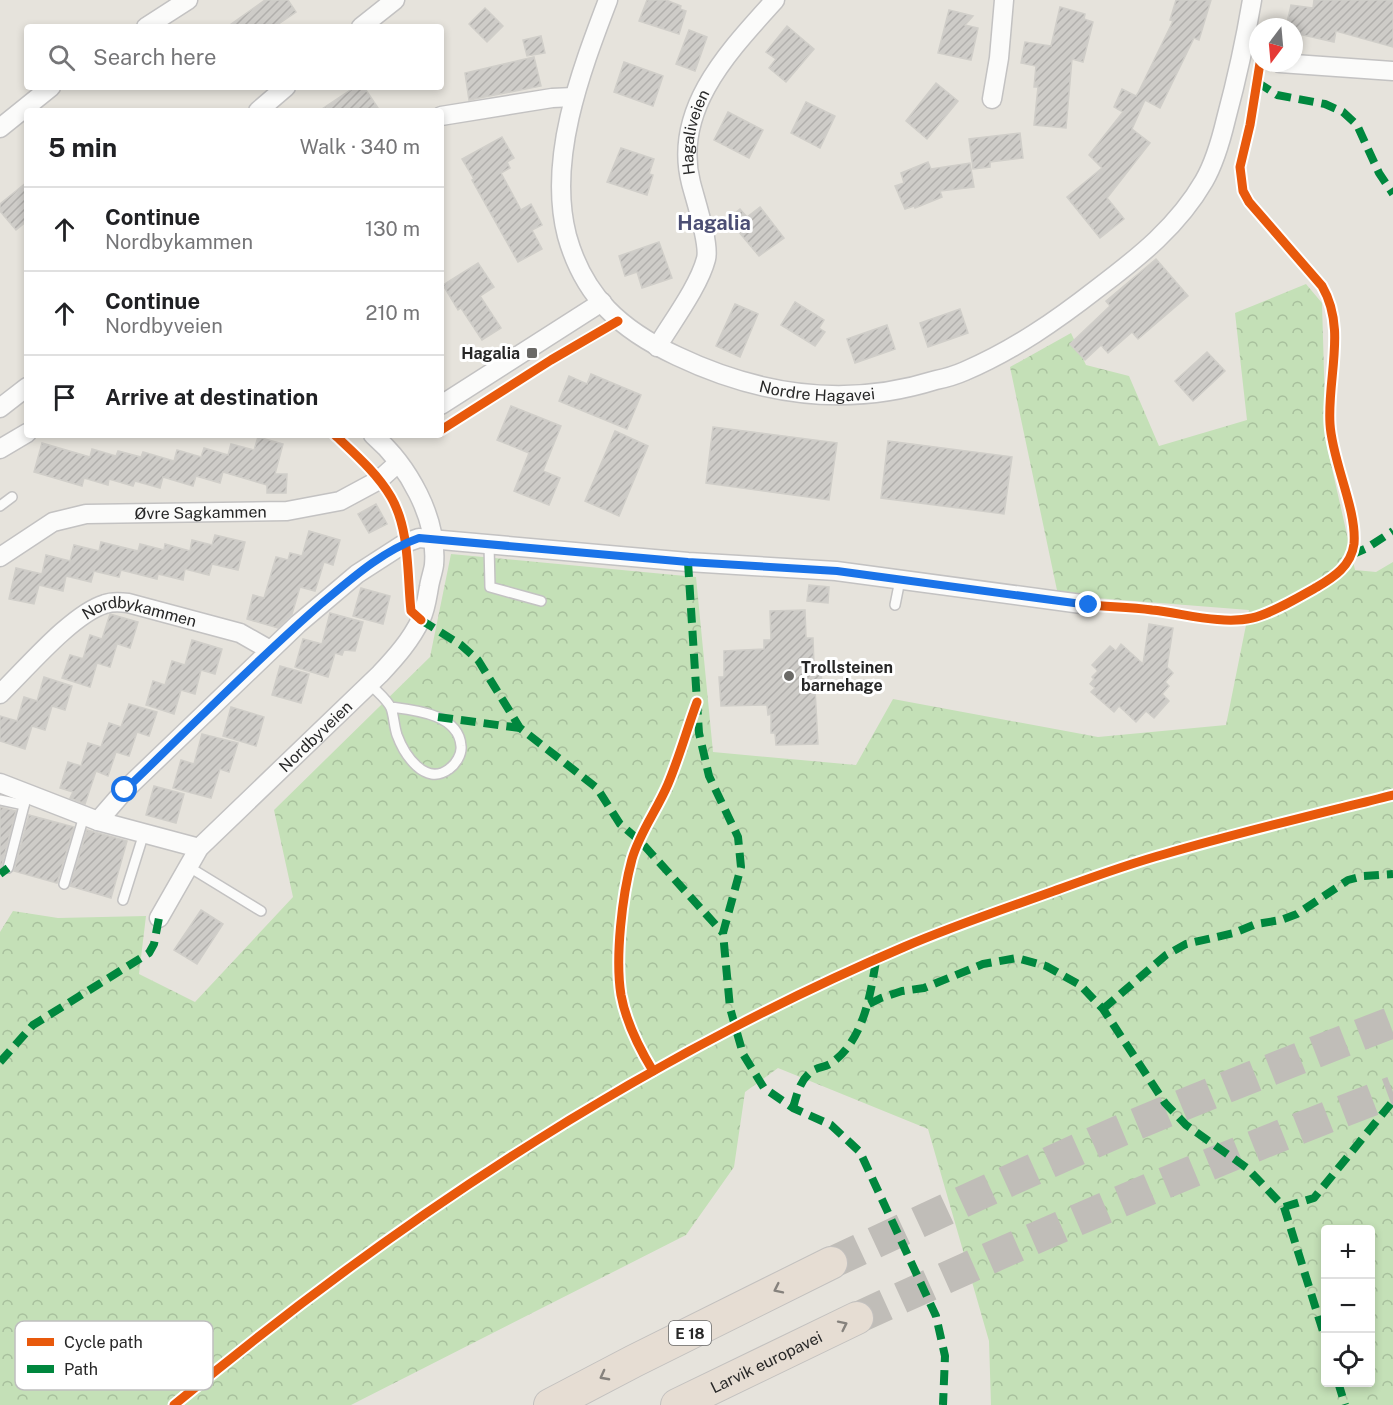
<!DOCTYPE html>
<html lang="en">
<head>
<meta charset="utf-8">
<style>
  :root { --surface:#fff; --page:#f6f6f6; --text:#202124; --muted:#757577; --line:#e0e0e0 }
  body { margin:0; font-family:"Public Sans",sans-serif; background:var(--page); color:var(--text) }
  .controls { position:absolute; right:18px; bottom:18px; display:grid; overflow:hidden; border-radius:6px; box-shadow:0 3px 9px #0003 }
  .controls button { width:54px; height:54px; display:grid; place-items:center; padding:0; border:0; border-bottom:2px solid var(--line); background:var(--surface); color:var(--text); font:30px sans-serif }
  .compass { position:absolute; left:1249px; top:18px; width:54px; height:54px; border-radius:50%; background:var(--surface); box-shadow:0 3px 9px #0003; rotate:196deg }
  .stop { position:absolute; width:18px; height:18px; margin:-14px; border:4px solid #1a73e8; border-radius:50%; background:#fff }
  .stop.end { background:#1a73e8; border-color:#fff; box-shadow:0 2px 6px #0008 }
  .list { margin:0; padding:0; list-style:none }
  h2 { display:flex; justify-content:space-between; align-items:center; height:78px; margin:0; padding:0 24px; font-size:26px }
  h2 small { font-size:20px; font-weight:400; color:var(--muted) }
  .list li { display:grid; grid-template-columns:39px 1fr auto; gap:18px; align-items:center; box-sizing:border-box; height:84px; padding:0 24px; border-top:2px solid var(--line) }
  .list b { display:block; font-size:22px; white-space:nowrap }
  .list p { margin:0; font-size:20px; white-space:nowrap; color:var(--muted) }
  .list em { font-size:20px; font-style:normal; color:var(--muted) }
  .icon { flex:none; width:33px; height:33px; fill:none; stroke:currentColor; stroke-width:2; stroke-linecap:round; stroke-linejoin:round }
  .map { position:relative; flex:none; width:1393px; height:1405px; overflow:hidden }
  .search { position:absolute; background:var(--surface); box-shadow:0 3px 9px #0003; left:24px; top:24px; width:420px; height:66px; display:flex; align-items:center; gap:15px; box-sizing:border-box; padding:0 21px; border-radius:6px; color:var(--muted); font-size:22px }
  .panel { position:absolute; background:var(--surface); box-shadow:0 3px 9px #0003; left:24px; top:108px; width:420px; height:330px; border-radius:6px }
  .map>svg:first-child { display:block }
  .forest { fill:url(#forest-crowns); fill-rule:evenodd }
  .building { fill:url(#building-hatch); stroke:#d0cec9; stroke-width:1.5 }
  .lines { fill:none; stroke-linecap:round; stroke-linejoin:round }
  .highway-tunnel { stroke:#c0bdb8; stroke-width:32; stroke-dasharray:32 16; stroke-linecap:butt }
  .lane-casing { stroke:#c3c2c2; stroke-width:12 }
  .street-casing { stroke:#c3c2c2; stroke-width:21 }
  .highway-casing { stroke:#c3c1bf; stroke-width:34 }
  .lane { stroke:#fbfbfa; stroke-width:9 }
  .street { stroke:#fbfbfa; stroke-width:18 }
  .highway { stroke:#e6ddd3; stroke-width:32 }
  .quiet { stroke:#00873e; stroke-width:8; stroke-dasharray:15 8; stroke-linecap:butt }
  .cycleway-casing { stroke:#fff; stroke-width:13 }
  .cycleway { stroke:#e8590c; stroke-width:9 }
  .oneway { stroke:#86827d }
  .route { stroke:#1a73e8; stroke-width:8 }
  .poi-dot { fill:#6a6966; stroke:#fff; stroke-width:2 }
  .labels { text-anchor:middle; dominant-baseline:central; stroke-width:6; stroke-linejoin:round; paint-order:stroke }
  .shield { fill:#fff; stroke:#686868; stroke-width:1.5 }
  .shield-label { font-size:15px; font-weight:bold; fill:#272727 }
  .street-label { font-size:16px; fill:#272727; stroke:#fff }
  .poi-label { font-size:16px; font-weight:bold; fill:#272727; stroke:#fff; text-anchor:end }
  .quarter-label { font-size:20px; font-weight:bold; fill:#4b4e74; stroke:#fff }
  .key { fill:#fff; stroke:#bebebe; stroke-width:1.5 }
  .key-label { font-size:16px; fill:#272727 }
</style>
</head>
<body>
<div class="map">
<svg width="1393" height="1405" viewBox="0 0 1393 1405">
  <defs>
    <pattern id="forest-crowns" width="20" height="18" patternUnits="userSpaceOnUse" patternTransform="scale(1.5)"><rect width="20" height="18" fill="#c4e0b7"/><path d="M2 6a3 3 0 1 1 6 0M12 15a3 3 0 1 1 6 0" fill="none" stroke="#a8c09d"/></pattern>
    <pattern id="building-hatch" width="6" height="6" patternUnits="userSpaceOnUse" patternTransform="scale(1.5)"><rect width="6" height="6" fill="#ceccc8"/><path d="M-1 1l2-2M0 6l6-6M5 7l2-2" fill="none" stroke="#b1afac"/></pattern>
  </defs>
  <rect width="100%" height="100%" fill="#e6e3dc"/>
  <path class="forest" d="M1306 284 1322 303 1326 442 1355 570 1376 572 1393 562V1405H991L989 1341 928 1129 778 1068 745 1092 734 1167 686 1235 351 1405H0V932L13 911 58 918 146 916 139 974 195 1002 293 897 274 810 430 657 451 554 696 577 713 752 856 765 893 699 1098 737 1226 725 1249 610 1058 595 1010 367 1071 333 1086 365 1129 376 1159 446 1247 420 1235 313ZM1326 1230H1370V1382H1326Z"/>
  <g class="building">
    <polygon points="265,0 288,0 296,12 274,27 227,27"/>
    <polygon points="647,0 666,0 681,6 680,9 686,11 679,34 639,21"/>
    <polygon points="1176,0 1211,0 1199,40 1194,38 1160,108 1145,100 1132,129 1150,143 1107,198 1124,219 1100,238 1067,197 1102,168 1089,155 1123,112 1114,107 1122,89 1136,96 1138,93 1173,21 1170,20"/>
    <polygon points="1314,0 1393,0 1393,47 1336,31 1334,42 1294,33 1294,27 1286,27 1291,5 1313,8"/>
    <polygon points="1060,7 1085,14 1084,19 1093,22 1083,62 1072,59 1066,128 1034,125 1038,87 1034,87 1036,66 1021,63 1025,42 1051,46"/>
    <polygon points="485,8 503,26 487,42 469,24"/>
    <polygon points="949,10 973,16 965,25 978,28 971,60 938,53"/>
    <polygon points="787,26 814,49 786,82 769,68 776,59 766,52"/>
    <polygon points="689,30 707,37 695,71 676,64"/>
    <polygon points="541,36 545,53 527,56 523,40"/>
    <polygon points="534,57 541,86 469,100 465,73"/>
    <polygon points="624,62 663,76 653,106 614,92"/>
    <polygon points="936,83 958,101 927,139 906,121"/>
    <polygon points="355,87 364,87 380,111 319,111"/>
    <polygon points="806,102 835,116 820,148 791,133"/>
    <polygon points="728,112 763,130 749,158 714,140"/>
    <polygon points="1020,133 1023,158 990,162 990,167 973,169 969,139"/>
    <polygon points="502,137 514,158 507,162 510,168 501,173 521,210 531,204 542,225 532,230 542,249 518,262 472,180 474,179 462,159"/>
    <polygon points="621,148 654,159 649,174 653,175 647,195 607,182"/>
    <polygon points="928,162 931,169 970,163 974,187 940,191 942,197 915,208 914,206 905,209 895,186 904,183 901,173"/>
    <polygon points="27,182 27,221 16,230 0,211 0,204"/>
    <polygon points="760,207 784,238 759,256 728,219 740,209 747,217"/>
    <polygon points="659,242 672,278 642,288 637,272 625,276 619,256"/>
    <polygon points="1156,259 1188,296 1138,339 1132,332 1108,353 1101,345 1085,360 1070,344 1110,306 1106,301"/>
    <polygon points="478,263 494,287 480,296 501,328 482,340 461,308 458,310 443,285"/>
    <polygon points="795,302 824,320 819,328 825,332 815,346 781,325"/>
    <polygon points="735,304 758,314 740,357 716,346"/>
    <polygon points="960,309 968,333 928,347 920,323"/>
    <polygon points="887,325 895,349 855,363 847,339"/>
    <polygon points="1207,352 1225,371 1193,401 1175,381"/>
    <polygon points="591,374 641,395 627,429 559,401 569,376 587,384"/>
    <polygon points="511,406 561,426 543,471 560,478 549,505 514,491 529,453 497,440"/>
    <polygon points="713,427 837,443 829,500 706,483"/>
    <polygon points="615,431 648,446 619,516 585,501"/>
    <polygon points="258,437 283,444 275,474 287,474 286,493 267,493 267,485 223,472 220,483 196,476 193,486 163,477 160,488 135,481 133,486 109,479 108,485 84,478 82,486 34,472 42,443 90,457 92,449 116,456 118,451 141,457 143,452 174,461 177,450 201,457 204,448 228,455 231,444 254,450"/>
    <polygon points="888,441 1012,457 1004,514 881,498"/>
    <polygon points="376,504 387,524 369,533 358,514"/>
    <polygon points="309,531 340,540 333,565 324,562 315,591 300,587 292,614 278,628 247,619 253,595 264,598 276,557 288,560 290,553 302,556"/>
    <polygon points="215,535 245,542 238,570 212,564 209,575 185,569 183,580 158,574 157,579 121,570 119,577 94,571 91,582 66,576 63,591 39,585 34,604 9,599 16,568 42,574 46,555 70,561 74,545 99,551 101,542 138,551 140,544 164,550 165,544 190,551 192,540 212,545"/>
    <polygon points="809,585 829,587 828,603 807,601"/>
    <polygon points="361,588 390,596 383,624 353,616"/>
    <polygon points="805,610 806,638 813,638 814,665 821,664 822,689 815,689 818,744 776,745 775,733 771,733 771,714 768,715 767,705 721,706 719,677 724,677 724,651 764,649 764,640 771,640 770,611"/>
    <polygon points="330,613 363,622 355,651 344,650 342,655 335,653 328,677 295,667 303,639 322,644"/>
    <polygon points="110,614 138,622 130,648 115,643 117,644 110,667 97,663 90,687 62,678 70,655 84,659 83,659 90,635 102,639"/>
    <polygon points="1149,624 1173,628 1167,667 1173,673 1165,682 1169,686 1162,694 1169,701 1154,718 1146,711 1136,722 1119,706 1114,712 1091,692 1095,688 1090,684 1094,679 1092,677 1098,671 1092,665 1110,646 1116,651 1121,644 1143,664"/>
    <polygon points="192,640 222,649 215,674 201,670 195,694 181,690 174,714 146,705 153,681 165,685 172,661 185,665"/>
    <polygon points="280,666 309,674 301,703 272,695"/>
    <polygon points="44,677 72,686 65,710 52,706 45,730 32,726 25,749 0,741 0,716 17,721 24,697 37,701"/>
    <polygon points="129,704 157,712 149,736 137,732 129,756 116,752 108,776 96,771 85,804 70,798 73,792 60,788 68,762 81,766 88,743 101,747 109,723 121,727"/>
    <polygon points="231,707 264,717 256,746 223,736"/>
    <polygon points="202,734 238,743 229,772 220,769 211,798 173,788 181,760 194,764"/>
    <polygon points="154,786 184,794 176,823 146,815"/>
    <polygon points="0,807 16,811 1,868 0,868"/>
    <polygon points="29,815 74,827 57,883 14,871"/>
    <polygon points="87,830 127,841 111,898 70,886"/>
    <polygon points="201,910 223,924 197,964 174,950"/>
  </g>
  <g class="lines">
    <g class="highway-tunnel">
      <path d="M831 1263C925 1219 1020 1175 1115 1133 1207 1094 1300 1058 1393 1022"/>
      <path d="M857 1318C1033 1237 1211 1161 1393 1092"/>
    </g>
    <g class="lane-casing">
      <g id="lane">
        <polyline points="0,506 12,497"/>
        <polyline points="489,545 490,587 541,601"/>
        <polyline points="895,605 900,580"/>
        <path d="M370 684C376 691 387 699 391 708 394 716 394 726 397 735 404 754 425 787 449 769 456 764 462 754 461 746 459 714 414 710 391 707"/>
        <polyline points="0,800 24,805"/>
        <polyline points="189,867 261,911"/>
        <polyline points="8,868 27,794"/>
        <polyline points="64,884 84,816"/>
        <polyline points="123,900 144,833"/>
      </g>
    </g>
    <g class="street-casing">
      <g id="street">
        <path id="s1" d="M608 0C581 71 547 159 567 236 584 297 621 330 677 356 761 396 847 408 936 380 946 378 956 375 965 371 1014 350 1057 320 1098 288 1139 257 1178 226 1204 181 1215 162 1221 140 1226 119 1237 78 1245 42 1252 0"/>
        <polyline points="146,27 188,0"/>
        <polyline points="361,27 395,0"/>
        <polyline points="1280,63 1393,71"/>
        <polyline points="992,99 999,58 1004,0"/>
        <polyline points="258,111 286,87"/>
        <polyline points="441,116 552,98 574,97"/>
        <polyline points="0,128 51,87"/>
        <path id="s2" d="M657 347C672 322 699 286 706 259 710 244 695 199 691 183 672 109 730 50 775 0"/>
        <polyline points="441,405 602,302"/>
        <polyline points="0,408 27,387"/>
        <polyline points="0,449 27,433"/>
        <path id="s3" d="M0 557 53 522 86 514 287 511 340 501 379 480 398 463"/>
        <path id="s4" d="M0 694C26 669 72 614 105 604 113 601 121 602 128 603L240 633 270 650"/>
        <polyline points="0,783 98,821 199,848"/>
        <polyline points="98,821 125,790 298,624 357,574 405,543 419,538 688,562 836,571 1089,605"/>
        <path id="s5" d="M159 918 199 848 380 674C396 657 411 640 421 619 426 608 427 598 429 587 430 580 433 572 434 565 438 518 408 465 373 435"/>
      </g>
    </g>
    <g class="highway-casing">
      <g id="highway">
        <polyline points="550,1405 634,1361 831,1263"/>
        <path id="s6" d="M677 1405 857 1318"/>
      </g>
    </g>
    <use href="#lane" class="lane"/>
    <use href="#street" class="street"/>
    <use href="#highway" class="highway"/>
    <g class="quiet">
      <polyline points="1257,82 1277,95 1325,104 1343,112 1357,125 1379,173 1393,194"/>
      <polyline points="1351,555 1367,548 1393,531"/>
      <polyline points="688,562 699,733 709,776 738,837 741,867 723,933 730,1008 743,1054 764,1088 793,1108 831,1125 860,1152 936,1316 945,1356 943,1405"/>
      <polyline points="421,620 461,645 478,660 520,728 597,788 620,824 640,841 723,933"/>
      <polyline points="438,717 520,728"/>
      <polyline points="0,874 8,868"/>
      <polyline points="869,1004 881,998 902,991 924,988 983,964 1017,958 1046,966 1080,985 1103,1009 1165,1103 1186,1125 1247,1168 1284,1207 1326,1341"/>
      <polyline points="1103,1009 1166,955 1186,944 1234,933 1256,924 1281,920 1297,914 1348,880 1363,876 1393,874"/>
      <polyline points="0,1062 33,1025 149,953 154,944 159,918"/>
      <path d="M793 1108C797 1094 800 1080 812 1071 818 1067 827 1067 833 1062 864 1038 870 996 876 961"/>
      <polyline points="1284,1207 1314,1198 1393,1101"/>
      <polyline points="1338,1382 1345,1405"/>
    </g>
    <g class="cycleway-casing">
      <g id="cycleway">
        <polyline points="441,430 551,360 618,321"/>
        <path d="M335 435C355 454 377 473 391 497 410 530 407 574 411 611L421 620"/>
        <path d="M1089 605C1110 607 1131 607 1152 610 1182 613 1222 625 1252 618 1271 614 1299 597 1317 587 1334 577 1351 566 1354 544 1357 509 1332 461 1330 424 1327 377 1347 329 1322 286L1249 202 1243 191 1240 167 1250 125 1260 63"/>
        <path d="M653 1071C639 1048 626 1022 621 995 615 958 622 896 632 859 640 832 657 810 668 784 679 758 687 729 697 702"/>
        <path d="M174 1405C395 1221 639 1060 904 947 953 926 1004 909 1054 891 1090 878 1128 864 1165 854 1240 832 1317 814 1393 795"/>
      </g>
    </g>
    <use href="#cycleway" class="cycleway"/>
  </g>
  <defs><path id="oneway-chevron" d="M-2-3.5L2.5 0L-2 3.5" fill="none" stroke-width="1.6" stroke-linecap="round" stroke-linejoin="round" transform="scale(1.5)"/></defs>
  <g class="oneway">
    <use href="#oneway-chevron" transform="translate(778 1289) rotate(154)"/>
    <use href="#oneway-chevron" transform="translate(843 1325) rotate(-26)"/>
    <use href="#oneway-chevron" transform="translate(604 1376) rotate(152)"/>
  </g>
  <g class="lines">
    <path class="route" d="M125 790C190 728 253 663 321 604 351 579 382 551 419 538L688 562 837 571 1089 605"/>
  </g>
  <g class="poi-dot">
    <rect x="526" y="347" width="12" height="12" rx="3"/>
    <circle cx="789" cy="676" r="6"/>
  </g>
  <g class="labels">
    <rect class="shield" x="669" y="1321" width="42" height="24" rx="4.5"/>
    <g class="shield-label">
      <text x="690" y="1333">E 18</text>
    </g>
    <g class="street-label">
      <text stroke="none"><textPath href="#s2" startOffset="231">Hagaliveien</textPath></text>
      <text stroke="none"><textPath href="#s1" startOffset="558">Nordre Hagavei</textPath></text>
      <text stroke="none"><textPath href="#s3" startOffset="212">Øvre Sagkammen</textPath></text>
      <text stroke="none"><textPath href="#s4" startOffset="174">Nordbykammen</textPath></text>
      <text stroke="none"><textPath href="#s5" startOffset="242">Nordbyveien</textPath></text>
      <text stroke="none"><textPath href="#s6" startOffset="99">Larvik europavei</textPath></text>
    </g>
    <g class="poi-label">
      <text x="520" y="353">Hagalia</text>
      <text x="801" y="667" text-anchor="start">Trollsteinen<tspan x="801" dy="18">barnehage</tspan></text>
    </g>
    <g class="quarter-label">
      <text x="714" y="223">Hagalia</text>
    </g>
  </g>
  <rect x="15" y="1321" width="198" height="69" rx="9" class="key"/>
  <rect x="27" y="1338" width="27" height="8" fill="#e8590c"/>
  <rect x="27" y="1365" width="27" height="8" fill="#00873e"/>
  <g class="key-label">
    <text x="64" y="1348">Cycle path</text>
    <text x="64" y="1375">Path</text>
  </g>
</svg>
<div class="controls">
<button>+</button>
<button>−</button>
<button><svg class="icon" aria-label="locate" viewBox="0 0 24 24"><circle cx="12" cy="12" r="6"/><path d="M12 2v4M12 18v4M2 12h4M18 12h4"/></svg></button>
</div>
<svg class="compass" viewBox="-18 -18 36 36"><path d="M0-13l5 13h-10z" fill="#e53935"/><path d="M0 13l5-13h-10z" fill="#757577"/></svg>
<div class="stop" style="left:125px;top:790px"></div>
<div class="stop end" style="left:1089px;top:605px"></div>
<div class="search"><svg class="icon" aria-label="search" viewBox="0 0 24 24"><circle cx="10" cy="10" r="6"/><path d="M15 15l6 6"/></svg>Search here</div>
<section class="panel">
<h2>5 min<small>Walk · 340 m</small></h2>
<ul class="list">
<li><svg class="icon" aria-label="ahead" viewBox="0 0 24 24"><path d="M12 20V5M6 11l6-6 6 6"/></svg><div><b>Continue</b><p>Nordbykammen</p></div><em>130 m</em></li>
<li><svg class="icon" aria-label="ahead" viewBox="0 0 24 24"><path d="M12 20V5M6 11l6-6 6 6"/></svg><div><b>Continue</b><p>Nordbyveien</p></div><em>210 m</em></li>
<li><svg class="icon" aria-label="arrive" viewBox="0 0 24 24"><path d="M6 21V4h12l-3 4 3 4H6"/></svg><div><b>Arrive at destination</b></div></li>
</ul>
</section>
</div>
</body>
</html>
